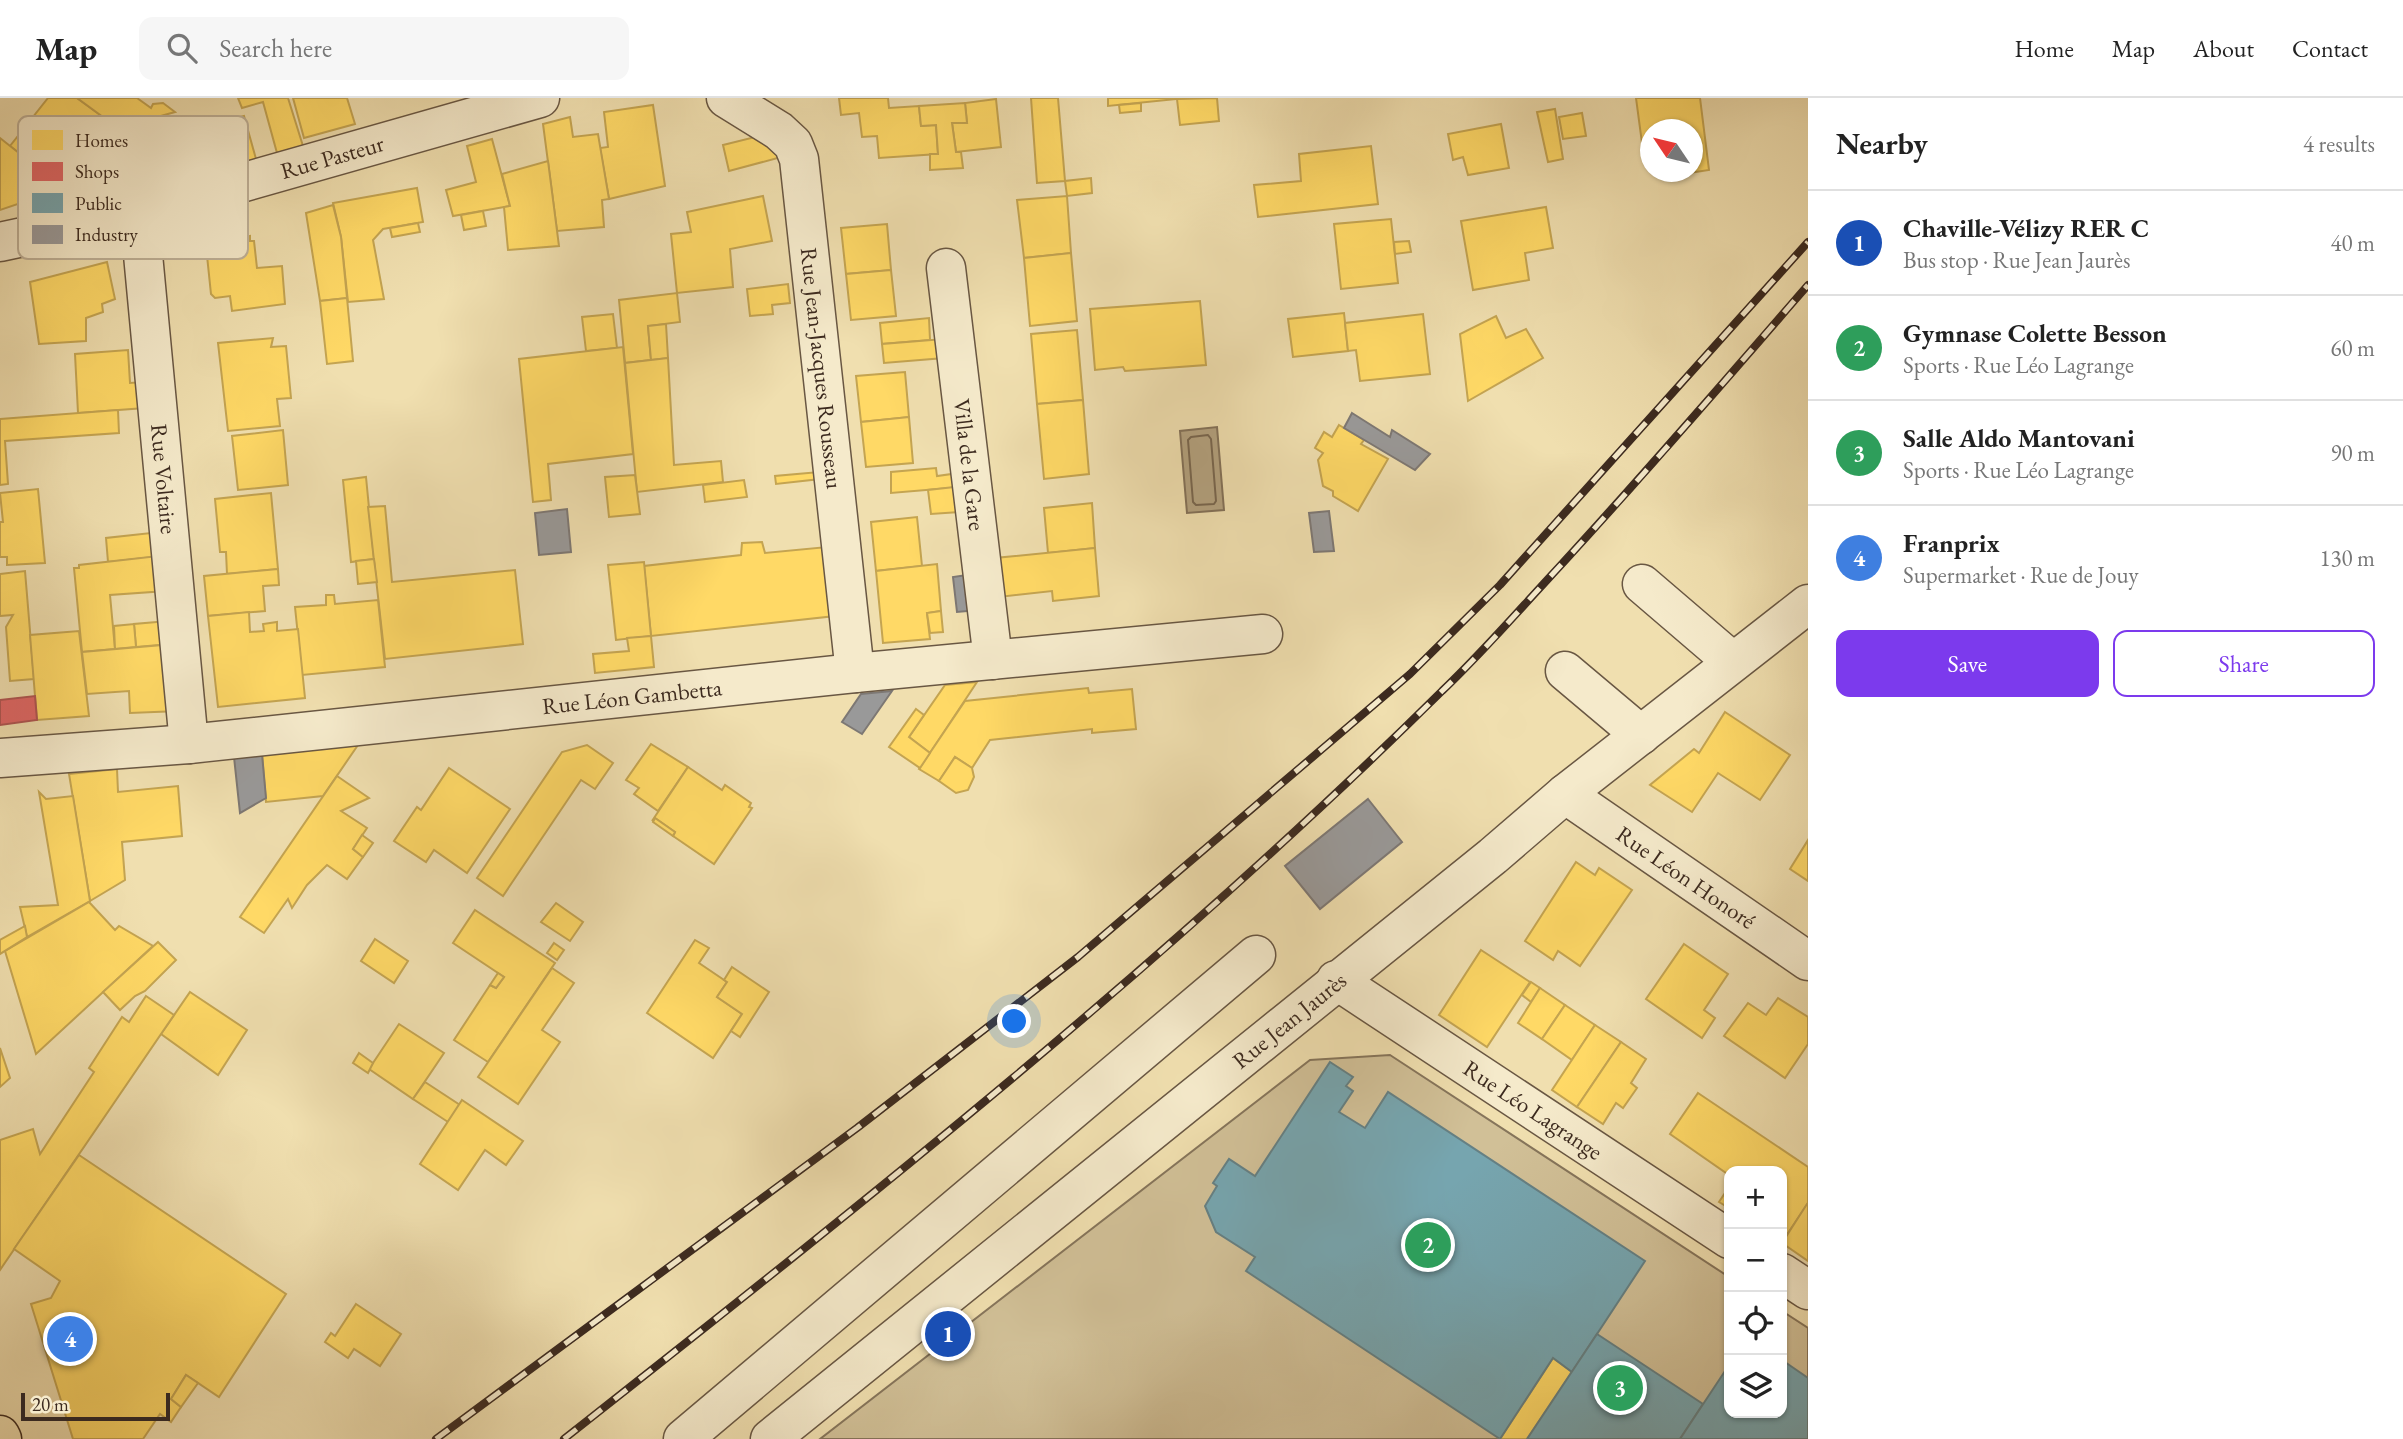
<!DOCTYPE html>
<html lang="en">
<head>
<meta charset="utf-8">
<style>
  :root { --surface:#fff; --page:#f6f6f6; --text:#222; --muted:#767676; --line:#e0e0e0; --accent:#7c3aed }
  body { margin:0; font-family:"EB Garamond",serif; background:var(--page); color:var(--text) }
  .controls { position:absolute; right:21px; bottom:21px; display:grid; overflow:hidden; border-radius:14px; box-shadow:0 2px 5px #0004 }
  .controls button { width:63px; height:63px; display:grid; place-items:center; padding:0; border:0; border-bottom:2px solid var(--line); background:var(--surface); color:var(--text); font:35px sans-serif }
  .compass { position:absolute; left:1640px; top:21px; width:63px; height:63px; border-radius:50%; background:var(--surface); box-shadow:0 2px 5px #0004; rotate:305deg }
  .scale { position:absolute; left:21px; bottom:18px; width:149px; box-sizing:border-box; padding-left:7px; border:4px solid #3c2a1f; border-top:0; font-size:19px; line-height:24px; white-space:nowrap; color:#3c2a1f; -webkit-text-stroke:5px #f5eacb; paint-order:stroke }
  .you { position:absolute; left:1015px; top:924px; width:24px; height:24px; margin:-18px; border:5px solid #fff; border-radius:50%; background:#1a73e8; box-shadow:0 0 0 10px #1a73e833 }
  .badge { display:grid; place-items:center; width:46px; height:46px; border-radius:50%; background:var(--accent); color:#fff; font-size:23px; font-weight:700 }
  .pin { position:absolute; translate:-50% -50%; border:4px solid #fff; box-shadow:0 2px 7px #0006 }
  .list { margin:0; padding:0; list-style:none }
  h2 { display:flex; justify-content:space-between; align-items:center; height:91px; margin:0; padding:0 28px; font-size:30px }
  h2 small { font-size:23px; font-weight:400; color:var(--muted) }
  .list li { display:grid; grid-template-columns:46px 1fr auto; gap:21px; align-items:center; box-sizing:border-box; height:105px; padding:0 28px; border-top:2px solid var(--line) }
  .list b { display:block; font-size:26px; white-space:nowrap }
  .list p { margin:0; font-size:23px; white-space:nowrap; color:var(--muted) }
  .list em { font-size:23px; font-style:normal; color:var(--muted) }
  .actions { display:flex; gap:14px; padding:21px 28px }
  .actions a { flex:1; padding:16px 0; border:2px solid var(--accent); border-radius:14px; text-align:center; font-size:24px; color:var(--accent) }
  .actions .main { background:var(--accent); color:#fff }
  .icon { flex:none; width:38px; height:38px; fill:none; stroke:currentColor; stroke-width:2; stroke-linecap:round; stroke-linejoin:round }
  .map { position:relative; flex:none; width:1808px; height:1341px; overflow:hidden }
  header { display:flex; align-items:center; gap:42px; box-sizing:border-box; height:98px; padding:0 35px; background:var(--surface); border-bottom:2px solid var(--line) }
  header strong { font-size:33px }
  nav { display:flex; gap:38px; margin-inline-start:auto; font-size:24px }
  .search { width:490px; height:63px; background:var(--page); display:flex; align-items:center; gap:18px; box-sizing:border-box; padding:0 24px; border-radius:14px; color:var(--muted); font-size:26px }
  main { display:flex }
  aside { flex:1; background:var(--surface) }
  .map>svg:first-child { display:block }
  .green { fill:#d1c097; stroke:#86755b; stroke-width:2 }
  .water { fill:#b3a17e; stroke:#837158; stroke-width:2 }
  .homes { fill:#ffd966; stroke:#c4a451; stroke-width:2 }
  .shops { fill:#e06666; stroke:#af5451; stroke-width:2 }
  .public { fill:#76a5af; stroke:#658084; stroke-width:2 }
  .industry { fill:#999; stroke:#7d7874; stroke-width:2 }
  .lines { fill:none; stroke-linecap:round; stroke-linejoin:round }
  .shore { stroke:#78664e; stroke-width:2 }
  .minor-casing { stroke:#695743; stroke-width:41 }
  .major-casing { stroke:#3c2a1f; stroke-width:41 }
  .minor { stroke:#f5eacb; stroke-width:38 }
  .major { stroke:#f0dfaf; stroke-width:38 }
  .rail-casing { stroke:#3c2a1f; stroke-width:8 }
  .rail { stroke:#f5eacb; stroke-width:5; stroke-dasharray:16; stroke-linecap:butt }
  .labels { text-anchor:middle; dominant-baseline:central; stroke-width:7; stroke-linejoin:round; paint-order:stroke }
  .street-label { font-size:23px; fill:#3c2a1f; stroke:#f5eacb }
  .key { fill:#f5eacb; stroke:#beb097; stroke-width:2 }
  .key-label { font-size:19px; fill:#3c2a1f }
</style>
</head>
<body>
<header>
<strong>Map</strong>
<div class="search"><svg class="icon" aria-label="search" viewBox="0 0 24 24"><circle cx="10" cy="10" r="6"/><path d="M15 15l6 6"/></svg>Search here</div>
<nav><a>Home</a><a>Map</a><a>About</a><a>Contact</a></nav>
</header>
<main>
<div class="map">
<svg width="1808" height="1341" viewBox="0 0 1808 1341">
  <rect width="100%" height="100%" fill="#f0dfaf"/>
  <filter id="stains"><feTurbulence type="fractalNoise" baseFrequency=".00286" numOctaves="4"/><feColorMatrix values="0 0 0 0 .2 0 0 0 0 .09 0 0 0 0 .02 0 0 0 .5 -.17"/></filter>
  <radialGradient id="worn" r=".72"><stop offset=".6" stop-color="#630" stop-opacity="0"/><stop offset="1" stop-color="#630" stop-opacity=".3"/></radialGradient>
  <polygon class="green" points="1390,957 1729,1179 1729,1315 1782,1315 1782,1213 1808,1230 1808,1341 820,1341 1310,962"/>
  <polygon class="water" points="1217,329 1224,412 1187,415 1180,333"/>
  <g class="homes">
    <polygon points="48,0 77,0 122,33 130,67 55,89 53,82 10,48"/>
    <polygon points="77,0 137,0 151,10 153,6 163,5 175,14 118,30"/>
    <polygon points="238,0 288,0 303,48 277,55 263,4 242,10"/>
    <polygon points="293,0 347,0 355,26 304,40"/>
    <polygon points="839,0 888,0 889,10 919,8 921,28 936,27 938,56 879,60 877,38 862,39 859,15 841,17"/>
    <polygon points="1031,0 1058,0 1065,83 1037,85"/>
    <polygon points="1108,0 1186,0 1108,8"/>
    <polygon points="1217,0 1219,23 1180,27 1177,1"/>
    <polygon points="1636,0 1700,0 1709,72 1663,79 1662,74 1692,74 1692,32 1650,32 1650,43 1642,45"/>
    <polygon points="996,1 1001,49 956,54 952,25 967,25 965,5"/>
    <polygon points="965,5 967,25 952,25 956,54 961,54 963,70 930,72 930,56 938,56 936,27 921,28 919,8"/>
    <polygon points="1141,5 1141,13 1120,15 1119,7"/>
    <polygon points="653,7 665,88 609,101 600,50 608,49 604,14"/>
    <polygon points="1555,11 1563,61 1548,64 1537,14"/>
    <polygon points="1582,15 1586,38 1563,41 1559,19"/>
    <polygon points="244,18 256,61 136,96 122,33 118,30 142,23 146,38 150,37 153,48 218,29 217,25"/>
    <polygon points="570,19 573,39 598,36 609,101 602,102 604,129 557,133 543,26"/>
    <polygon points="1501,26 1509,70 1468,77 1463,59 1453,62 1448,36"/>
    <polygon points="763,37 785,58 729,73 723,47"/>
    <polygon points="0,40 53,82 56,93 0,112"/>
    <polygon points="492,41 510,108 453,118 446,92 476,84 467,48"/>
    <polygon points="1371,48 1378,106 1258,119 1254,87 1301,83 1299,56"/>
    <polygon points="548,63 559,148 508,152 504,109 510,108 502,76"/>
    <polygon points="1091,80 1092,95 1067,98 1065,83"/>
    <polygon points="417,90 423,124 383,131 373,142 384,201 348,204 341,139 333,105"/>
    <polygon points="763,98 772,143 730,151 733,189 677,195 671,136 691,134 687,114"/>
    <polygon points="1067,98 1071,155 1024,160 1017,102"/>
    <polygon points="333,107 341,139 347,200 320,203 306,115"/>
    <polygon points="1546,109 1553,150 1525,155 1529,182 1473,192 1461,123"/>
    <polygon points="483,113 486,128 464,132 461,117"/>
    <polygon points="1391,121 1398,185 1341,191 1334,126"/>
    <polygon points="418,125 420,134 392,139 390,130"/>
    <polygon points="887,126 891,172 846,176 841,130"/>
    <polygon points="250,138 250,143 254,143 257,170 282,168 285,206 232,213 230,198 215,200 211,196 206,148 231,145 232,141"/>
    <polygon points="1409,143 1411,154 1395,156 1394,144"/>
    <polygon points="1071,155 1077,223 1030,228 1024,160"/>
    <polygon points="107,164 115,201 102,206 103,214 86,220 86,243 39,246 30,184"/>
    <polygon points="891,172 896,218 851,222 846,176"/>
    <polygon points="788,186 790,205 772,207 773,216 750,218 747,191"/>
    <polygon points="677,195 680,224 648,228 651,262 625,265 619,202"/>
    <polygon points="347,200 353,263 327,266 320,203"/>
    <polygon points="1200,203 1206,267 1125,273 1123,269 1095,272 1090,211"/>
    <polygon points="1344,215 1348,253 1293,259 1288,221"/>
    <polygon points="613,216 617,250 586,253 582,219"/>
    <polygon points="1423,216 1430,276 1360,283 1356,252 1348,253 1345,225"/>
    <polygon points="1496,218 1506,240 1526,231 1543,260 1468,303 1460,236"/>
    <polygon points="929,220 930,242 882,246 880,225"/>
    <polygon points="666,226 668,260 651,262 648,228"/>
    <polygon points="1077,232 1083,302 1037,306 1031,236"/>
    <polygon points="273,240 271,249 286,248 291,300 277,301 280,328 228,333 218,245"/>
    <polygon points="944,241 944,260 884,265 882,246"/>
    <polygon points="623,249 633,356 548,366 551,402 533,404 519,261"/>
    <polygon points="128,252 130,285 143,284 145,310 78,315 75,256"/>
    <polygon points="668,260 674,367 721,363 723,384 637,394 625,265"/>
    <polygon points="905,274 909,319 861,324 856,278"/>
    <polygon points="1083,302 1089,376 1044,381 1037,306"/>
    <polygon points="118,312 119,335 5,343 8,386 0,387 0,321"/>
    <polygon points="909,319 913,365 866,369 861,324"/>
    <polygon points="1339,327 1364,342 1361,346 1388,361 1358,413 1333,398 1333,393 1323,388 1318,362 1323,355 1315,350 1324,334 1332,339"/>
    <polygon points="283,332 288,387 238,392 232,338"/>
    <polygon points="936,370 937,378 959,375 961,389 891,395 891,374"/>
    <polygon points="819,374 820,381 776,386 775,378"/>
    <polygon points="635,377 640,416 609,419 605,379"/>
    <polygon points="366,379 374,461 351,464 343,382"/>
    <polygon points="744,382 747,399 705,404 703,387"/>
    <polygon points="972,387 974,413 931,416 928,392"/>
    <polygon points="38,391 45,465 7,467 7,459 0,459 0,424 3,424 0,395"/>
    <polygon points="271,395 278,471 227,476 226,454 220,454 215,401"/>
    <polygon points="1092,405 1095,450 1048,455 1044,410"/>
    <polygon points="385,408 392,484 515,472 523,546 385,561 368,409"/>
    <polygon points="917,419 922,468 876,473 871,424"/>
    <polygon points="160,434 162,458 108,464 106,440"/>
    <polygon points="762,444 765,455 827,449 835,518 651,538 644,468 741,457 742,445"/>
    <polygon points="1095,450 1099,498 1053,503 1052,493 999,499 995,460"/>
    <polygon points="167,457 166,493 110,497 115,551 82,554 74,470 79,470 79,467"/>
    <polygon points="374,461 377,484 358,486 356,463"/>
    <polygon points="644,464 651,538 616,542 608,467"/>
    <polygon points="937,466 941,513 927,515 930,541 883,545 876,473"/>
    <polygon points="278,471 279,487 263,488 265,513 208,518 204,478"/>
    <polygon points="25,473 34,581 10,583 6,529 13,517 0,518 0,476"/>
    <polygon points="326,497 334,497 335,506 378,502 385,569 302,577 295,509 326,507"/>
    <polygon points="941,513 943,534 930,535 927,515"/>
    <polygon points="249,514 250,534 264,533 263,526 277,524 277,533 298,531 305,600 218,609 208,518"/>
    <polygon points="168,523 171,546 136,549 134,526"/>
    <polygon points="134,526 136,549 115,551 114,528"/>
    <polygon points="79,533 89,618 37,622 30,537"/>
    <polygon points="651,538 654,569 595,575 593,556 629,553 627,540"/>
    <polygon points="174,546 179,613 130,615 129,593 87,596 82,554"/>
    <polygon points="977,584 930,655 909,639 945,587"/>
    <polygon points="1088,590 1089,595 1132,591 1136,631 1092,635 1092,631 990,642 972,670 955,659 939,683 919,671 965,603"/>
    <polygon points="916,611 924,617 909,639 930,655 920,670 889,649"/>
    <polygon points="1725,614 1790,657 1760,702 1718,675 1692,714 1650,687 1694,651 1699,655"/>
    <polygon points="651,646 688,669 658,713 634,696 639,690 626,682"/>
    <polygon points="358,647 323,698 266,704 262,656"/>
    <polygon points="587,647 613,665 595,691 581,682 503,798 477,780 562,654"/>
    <polygon points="955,659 972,670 974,679 968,692 956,695 939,683"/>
    <polygon points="688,669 722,692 725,687 751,705 749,709 752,710 714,766 673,738 675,734 655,720 652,723"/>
    <polygon points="449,670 510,711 467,775 434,752 426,764 394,743 417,709 421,712"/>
    <polygon points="117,671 118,694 178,688 182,738 122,744 125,782 90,803 69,676"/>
    <polygon points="337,678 369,700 341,713 367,730 353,751 363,759 347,781 327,767 307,787 292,810 288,801 264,835 240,819"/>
    <polygon points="39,694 46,701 73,698 90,803 27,839 20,809 58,807"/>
    <polygon points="655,720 675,734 673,738 653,724"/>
    <polygon points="362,737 373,745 363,759 353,751"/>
    <polygon points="1808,742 1808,783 1790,771"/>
    <polygon points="1576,764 1595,777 1599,770 1632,792 1580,868 1558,853 1553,862 1525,843"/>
    <polygon points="89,804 115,832 119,828 153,848 36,956 5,853"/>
    <polygon points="556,805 583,824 570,843 541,824"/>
    <polygon points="475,812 555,865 488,964 454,942 490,887 496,890 504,879 453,845"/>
    <polygon points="25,828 27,839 0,856 0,842"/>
    <polygon points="375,841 408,863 394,885 361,863"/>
    <polygon points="695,842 709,850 699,865 727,884 717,899 742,916 713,960 647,915"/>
    <polygon points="158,844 176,862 145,893 135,898 120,912 103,894"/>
    <polygon points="554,845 564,852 557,862 547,855"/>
    <polygon points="1684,846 1728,876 1704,912 1715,920 1702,940 1646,901"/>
    <polygon points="1481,852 1530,884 1487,949 1439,917"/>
    <polygon points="732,869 769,894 740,939 731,933 742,916 717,899 727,884 724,882"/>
    <polygon points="552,870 574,885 542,932 560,944 518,1006 478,979"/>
    <polygon points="498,875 504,879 496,890 490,887"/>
    <polygon points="1531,884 1540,890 1531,904 1522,897"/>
    <polygon points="1540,890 1565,907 1542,941 1518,925"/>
    <polygon points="190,894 247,932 218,977 161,936"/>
    <polygon points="146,898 174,917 0,1172 0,1042 33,1031 40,1056 94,974 89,970 122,919 129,924"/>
    <polygon points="1778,900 1808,919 1808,946 1785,980 1724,938 1748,905 1766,917"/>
    <polygon points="1565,907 1595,927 1572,962 1542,941"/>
    <polygon points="399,926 444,955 413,1001 369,971"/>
    <polygon points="1595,927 1621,944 1577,1009 1552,992"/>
    <polygon points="1621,944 1646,961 1631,985 1637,990 1623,1010 1616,1005 1603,1026 1577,1009"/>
    <polygon points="0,950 10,980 0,989"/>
    <polygon points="359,955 373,965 368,975 353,965"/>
    <polygon points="425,984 460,1007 448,1024 413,1001"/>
    <polygon points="1698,995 1808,1069 1808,1105 1782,1144 1782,1073 1729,1073 1729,1077 1670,1036"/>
    <polygon points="462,1002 523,1043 506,1067 485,1052 458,1092 420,1066"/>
    <polygon points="79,1057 286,1196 219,1299 186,1277 171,1301 181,1309 171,1324 160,1316 143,1341 73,1341 31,1206 51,1200 60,1183 14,1151"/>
    <polygon points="1729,1089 1729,1110 1719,1104"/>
    <polygon points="1807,1106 1808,1107 1808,1163 1782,1145"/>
    <polygon points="356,1206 401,1236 380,1268 354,1251 348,1260 325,1244 331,1235 335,1238"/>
    <polygon points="1553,1260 1572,1274 1527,1341 1500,1341"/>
    <polygon points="186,1277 198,1285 181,1309 171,1301"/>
  </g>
  <polygon class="shops" points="35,598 37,622 0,627 0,602"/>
  <g class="public">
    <polygon points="1330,964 1353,979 1346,988 1353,993 1339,1014 1365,1030 1388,994 1645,1163 1572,1274 1553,1260 1500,1341 1246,1173 1255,1159 1216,1134 1205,1108 1217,1088 1213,1085 1229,1061 1255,1078"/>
    <polygon points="1597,1236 1703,1306 1680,1341 1527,1341"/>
    <polygon points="1782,1262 1808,1280 1808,1341 1680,1341 1729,1267 1729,1315 1782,1315"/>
  </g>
  <g class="industry">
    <polygon points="1352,315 1390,339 1392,332 1430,356 1415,372 1344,330"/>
    <polygon points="567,411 571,454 539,457 535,415"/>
    <polygon points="1329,413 1334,453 1314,454 1309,415"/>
    <polygon points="974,476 978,512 957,514 953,479"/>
    <polygon points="892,593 862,636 842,624 861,596"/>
    <polygon points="262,656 266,700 240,715 234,659"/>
    <polygon points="1368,701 1402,744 1320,811 1285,768"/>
  </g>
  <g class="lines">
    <polygon class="shore" points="1208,337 1211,341 1216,403 1214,406 1196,407 1193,404 1188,342 1191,339"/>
    <g class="minor-casing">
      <g id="minor">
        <path id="s1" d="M726 0 779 33 793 46 799 61 855 575"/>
        <path id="s2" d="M139 114 189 646"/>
        <path id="s3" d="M0 144 139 114 540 0"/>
        <path id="s4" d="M946 170 993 562"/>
        <polyline points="1642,486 1733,564"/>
        <polyline points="1565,573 1641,637"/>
        <path id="s5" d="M0 660 189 646 855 575 1263 536"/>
        <path id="s6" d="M1565 696 1808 863"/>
        <path id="s7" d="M1336 882 1729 1141"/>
        <polyline points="1782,1175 1808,1192"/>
        <polyline points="683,1341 1256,857"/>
        <path id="s8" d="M770 1341 1493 758 1565 696 1808 506"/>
      </g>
    </g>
    <g class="major-casing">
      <polyline id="major" points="0,1337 2,1341"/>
    </g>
    <use href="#minor" class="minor"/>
    <use href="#major" class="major"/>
    <g class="rail-casing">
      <g id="rail">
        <polyline points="436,1341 857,1030 1078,859 1410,576 1500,487 1808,144"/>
        <path d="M564 1341C866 1103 1168 864 1442 593 1479 558 1513 519 1548 481 1637 385 1722 286 1808 187"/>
      </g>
    </g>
    <use href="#rail" class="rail"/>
  </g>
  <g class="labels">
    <g class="street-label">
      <text stroke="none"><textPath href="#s3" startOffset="343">Rue Pasteur</textPath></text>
      <text stroke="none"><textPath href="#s1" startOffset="308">Rue Jean-Jacques Rousseau</textPath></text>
      <text stroke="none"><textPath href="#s4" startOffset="198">Villa de la Gare</textPath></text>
      <text stroke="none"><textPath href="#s2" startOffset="268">Rue Voltaire</textPath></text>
      <text stroke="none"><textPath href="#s5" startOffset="635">Rue Léon Gambetta</textPath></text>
      <text stroke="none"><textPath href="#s6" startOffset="147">Rue Léon Honoré</textPath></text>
      <text stroke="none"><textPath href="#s8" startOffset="667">Rue Jean Jaurès</textPath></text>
      <text stroke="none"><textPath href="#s7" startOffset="236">Rue Léo Lagrange</textPath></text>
    </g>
  </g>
  <rect x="18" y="18" width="230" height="143" rx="10" class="key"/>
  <rect x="32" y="32" width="31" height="20" fill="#ffd966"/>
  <rect x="32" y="64" width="31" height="19" fill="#e06666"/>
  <rect x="32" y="95" width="31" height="20" fill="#76a5af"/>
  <rect x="32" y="127" width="31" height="19" fill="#999"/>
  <g class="key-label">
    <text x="75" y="49">Homes</text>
    <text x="75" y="80">Shops</text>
    <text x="75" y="112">Public</text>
    <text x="75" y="143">Industry</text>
  </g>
  <rect width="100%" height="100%" filter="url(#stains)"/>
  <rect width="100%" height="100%" fill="url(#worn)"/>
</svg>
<div class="controls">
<button>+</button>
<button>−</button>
<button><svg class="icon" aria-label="locate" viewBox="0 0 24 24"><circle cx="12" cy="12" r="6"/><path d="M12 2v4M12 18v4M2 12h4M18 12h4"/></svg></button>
<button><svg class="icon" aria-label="layers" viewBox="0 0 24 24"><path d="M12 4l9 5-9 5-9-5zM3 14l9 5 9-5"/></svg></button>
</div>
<svg class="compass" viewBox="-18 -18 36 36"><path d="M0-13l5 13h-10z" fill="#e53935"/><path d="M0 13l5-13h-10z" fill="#767676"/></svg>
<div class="scale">20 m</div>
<div class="you"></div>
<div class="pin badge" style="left:948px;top:1236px;background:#1a4fb4">1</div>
<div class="pin badge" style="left:1428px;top:1147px;background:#2e9e5b">2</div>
<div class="pin badge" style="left:1620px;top:1290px;background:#2e9e5b">3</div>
<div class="pin badge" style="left:70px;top:1241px;background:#3f7fe0">4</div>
</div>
<aside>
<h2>Nearby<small>4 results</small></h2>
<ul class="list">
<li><span class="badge" style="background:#1a4fb4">1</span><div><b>Chaville-Vélizy RER C</b><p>Bus stop · Rue Jean Jaurès</p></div><em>40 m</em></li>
<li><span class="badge" style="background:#2e9e5b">2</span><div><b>Gymnase Colette Besson</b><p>Sports · Rue Léo Lagrange</p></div><em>60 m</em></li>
<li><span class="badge" style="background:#2e9e5b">3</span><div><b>Salle Aldo Mantovani</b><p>Sports · Rue Léo Lagrange</p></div><em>90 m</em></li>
<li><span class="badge" style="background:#3f7fe0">4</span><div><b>Franprix</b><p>Supermarket · Rue de Jouy</p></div><em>130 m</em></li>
</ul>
<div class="actions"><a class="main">Save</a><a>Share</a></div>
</aside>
</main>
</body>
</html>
